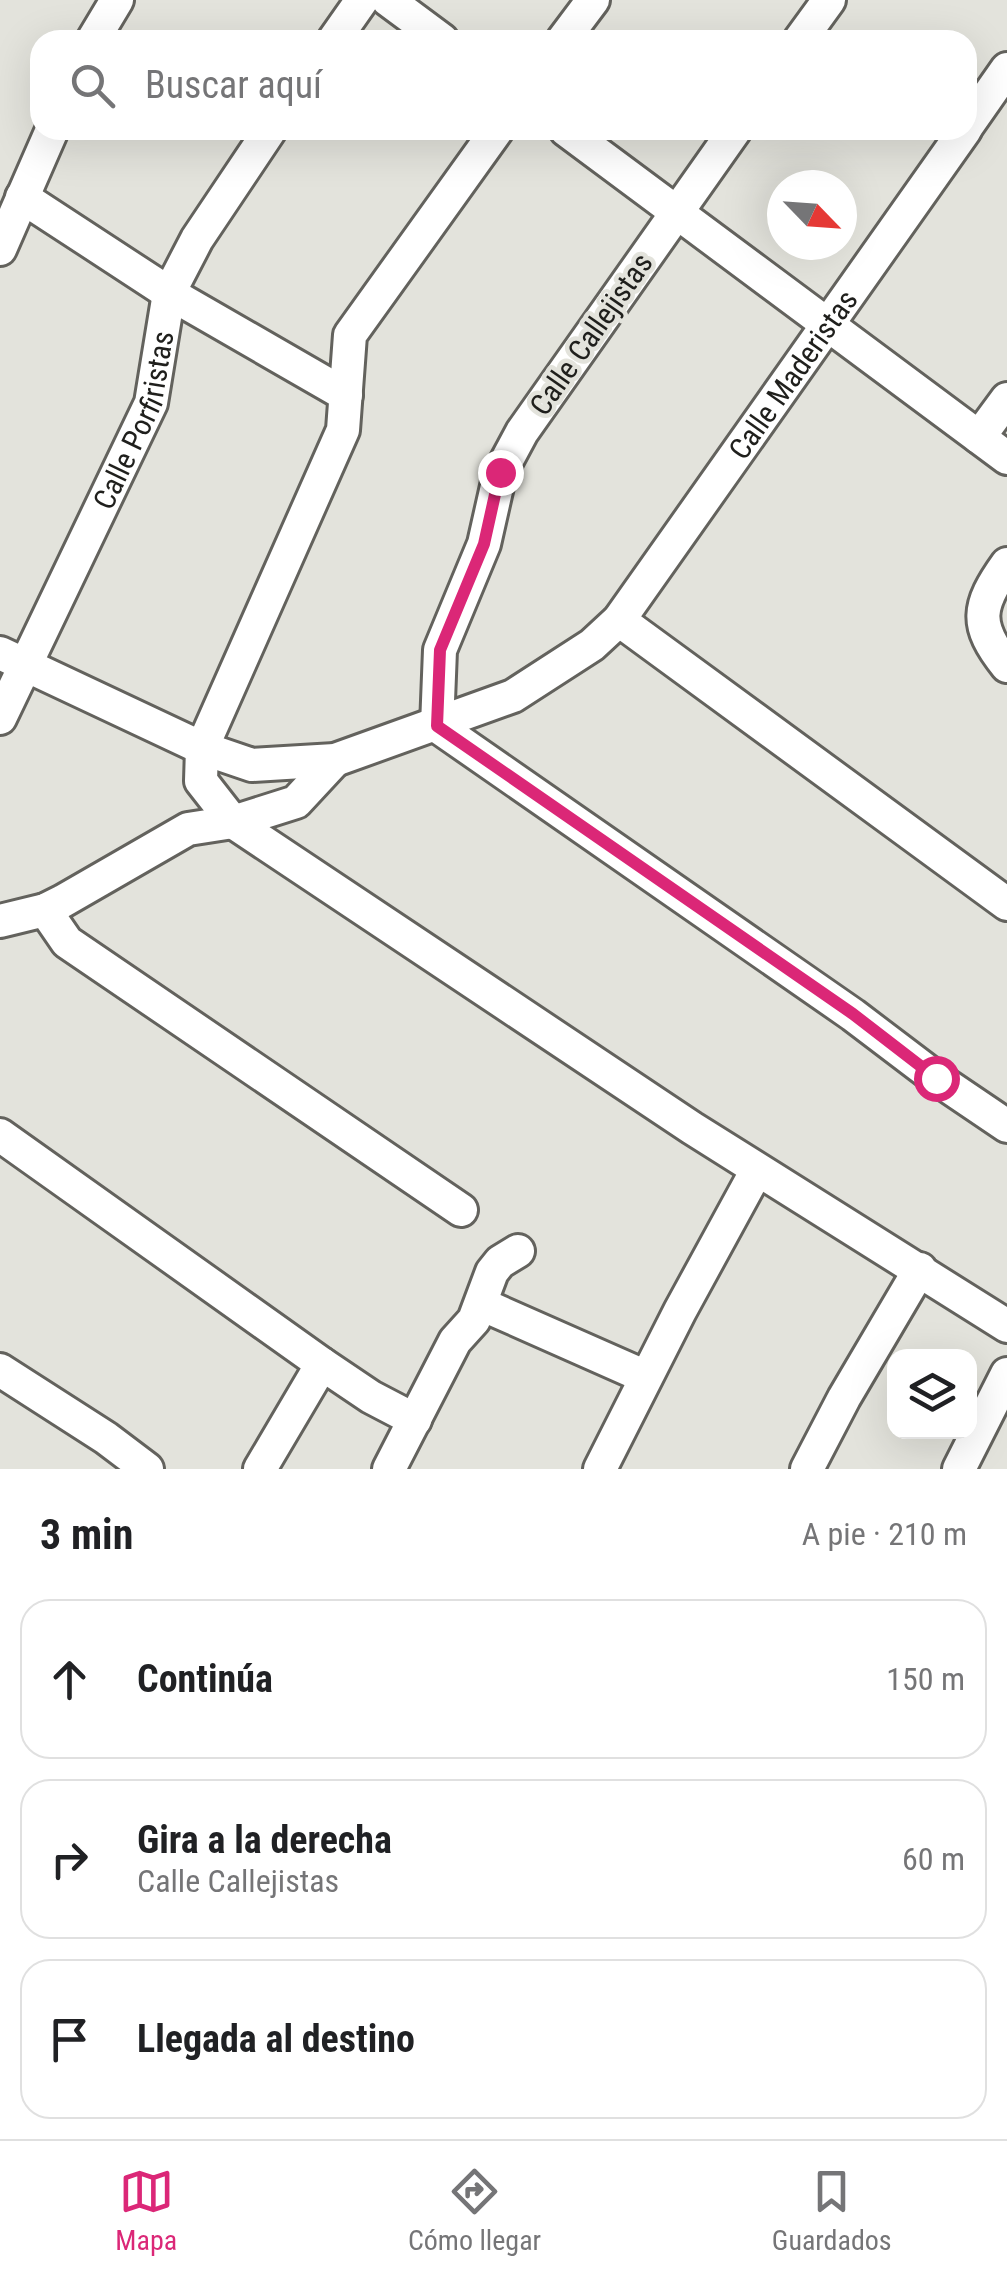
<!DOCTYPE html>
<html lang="es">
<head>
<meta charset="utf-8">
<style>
  :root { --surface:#fff; --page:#f6f6f6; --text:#202124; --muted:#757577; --line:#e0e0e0; --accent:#db2777 }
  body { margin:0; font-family:"Roboto Condensed",sans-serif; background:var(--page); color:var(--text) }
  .controls { position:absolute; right:30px; bottom:30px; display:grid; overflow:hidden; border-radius:20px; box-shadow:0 10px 40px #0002 }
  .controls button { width:90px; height:90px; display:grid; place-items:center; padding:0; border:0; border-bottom:2px solid var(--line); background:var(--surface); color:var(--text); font:50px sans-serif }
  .compass { position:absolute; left:767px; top:170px; width:90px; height:90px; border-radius:50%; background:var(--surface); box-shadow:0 10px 40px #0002; rotate:115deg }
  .stop { position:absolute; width:30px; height:30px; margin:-22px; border:8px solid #db2777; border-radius:50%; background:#fff }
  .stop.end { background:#db2777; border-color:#fff; box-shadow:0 2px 10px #0008 }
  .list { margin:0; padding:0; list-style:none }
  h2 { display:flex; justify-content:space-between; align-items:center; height:130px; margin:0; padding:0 40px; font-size:42px }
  h2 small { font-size:32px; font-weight:400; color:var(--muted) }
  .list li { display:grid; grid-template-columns:65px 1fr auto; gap:30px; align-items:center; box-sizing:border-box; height:160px; margin:0 20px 20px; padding:0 20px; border:2px solid var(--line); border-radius:30px }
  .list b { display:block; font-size:38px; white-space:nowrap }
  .list p { margin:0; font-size:32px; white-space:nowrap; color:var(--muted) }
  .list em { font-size:32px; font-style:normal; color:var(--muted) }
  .icon { flex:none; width:55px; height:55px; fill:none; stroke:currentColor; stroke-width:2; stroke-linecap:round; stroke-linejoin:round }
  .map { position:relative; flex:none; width:1007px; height:1469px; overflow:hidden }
  .search { position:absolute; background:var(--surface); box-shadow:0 10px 40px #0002; left:30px; right:30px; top:30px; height:110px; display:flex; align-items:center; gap:25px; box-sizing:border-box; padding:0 35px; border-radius:30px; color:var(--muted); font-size:38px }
  .sheet { height:670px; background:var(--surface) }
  nav { display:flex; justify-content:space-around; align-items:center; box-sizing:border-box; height:140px; border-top:2px solid var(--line); background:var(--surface); font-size:28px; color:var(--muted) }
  nav a { display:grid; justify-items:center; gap:5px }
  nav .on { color:var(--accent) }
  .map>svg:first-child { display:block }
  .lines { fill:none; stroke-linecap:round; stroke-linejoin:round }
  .minor-casing { stroke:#63625d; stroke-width:38 }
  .minor { stroke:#fff; stroke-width:32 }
  .route { stroke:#db2777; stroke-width:12 }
  .labels { text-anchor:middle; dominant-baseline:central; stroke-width:9; stroke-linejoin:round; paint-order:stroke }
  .street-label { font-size:30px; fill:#1f1f1c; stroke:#e3e3dc }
</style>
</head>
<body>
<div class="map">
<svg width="1007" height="1469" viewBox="0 0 1007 1469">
  <rect width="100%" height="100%" fill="#e3e3dc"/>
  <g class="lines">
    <g class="minor-casing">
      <g id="minor">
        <polyline points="388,0 442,40"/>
        <polyline points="93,40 117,0"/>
        <polyline points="334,40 362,0"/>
        <polyline points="563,40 593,0"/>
        <polyline points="800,40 829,0"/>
        <polyline points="967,126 1007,69"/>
        <polyline points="497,130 350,335 343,430 202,748 201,781 233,822 692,1128 1007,1326"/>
        <polyline points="566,130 1007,458"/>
        <polyline points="735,130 522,432 500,473 484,544 440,650 437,726 853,1015 936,1078 1007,1126"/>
        <polyline points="22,197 169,293 346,395"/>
        <polyline points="0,249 52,130"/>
        <polyline points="979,437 1007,399"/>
        <path d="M1007 564C977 606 974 625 1007 666"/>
        <polyline points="619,620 1007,904"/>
        <path id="s1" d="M0 653 202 748 252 765 335 760 513 696 592 645 619 620 965 130"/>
        <path id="s2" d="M0 718 151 403 169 293 197 239 270 130"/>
        <polyline points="45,910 67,942 461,1210"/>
        <polyline points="0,921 45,910 63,901 188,829 233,822 296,802 335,760"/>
        <polyline points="0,1135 322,1364 371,1397 415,1420"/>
        <polyline points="481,1304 646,1377"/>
        <polyline points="0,1370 106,1438 147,1469"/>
        <polyline points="260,1469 322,1364"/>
        <polyline points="389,1469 455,1341 474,1320 492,1272 500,1262 518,1251"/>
        <polyline points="600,1469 680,1311 757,1170"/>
        <polyline points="807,1469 844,1398 920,1269"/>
        <polyline points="959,1469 1007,1374"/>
      </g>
    </g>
    <use href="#minor" class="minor"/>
  </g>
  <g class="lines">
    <polyline class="route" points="500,472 484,544 440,650 437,726 853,1014 936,1078"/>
  </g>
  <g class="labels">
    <g class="street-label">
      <text transform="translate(591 334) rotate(-55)">Calle Callejistas</text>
      <text stroke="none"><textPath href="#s1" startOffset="980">Calle Maderistas</textPath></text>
      <text stroke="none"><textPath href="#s2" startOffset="328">Calle Porfiristas</textPath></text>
    </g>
  </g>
</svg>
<div class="controls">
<button><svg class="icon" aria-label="layers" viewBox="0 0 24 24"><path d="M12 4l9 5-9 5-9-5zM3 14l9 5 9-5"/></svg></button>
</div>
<svg class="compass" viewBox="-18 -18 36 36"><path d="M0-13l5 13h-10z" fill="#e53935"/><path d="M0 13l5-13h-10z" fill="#757577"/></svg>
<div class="stop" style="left:936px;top:1078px"></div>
<div class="stop end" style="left:500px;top:472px"></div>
<div class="search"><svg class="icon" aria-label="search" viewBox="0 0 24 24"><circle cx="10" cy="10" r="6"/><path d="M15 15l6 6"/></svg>Buscar aquí</div>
</div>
<section class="sheet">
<h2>3 min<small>A pie · 210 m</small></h2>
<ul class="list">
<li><svg class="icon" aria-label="ahead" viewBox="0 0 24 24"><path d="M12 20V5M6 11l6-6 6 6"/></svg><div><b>Continúa</b></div><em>150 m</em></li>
<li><svg class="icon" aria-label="right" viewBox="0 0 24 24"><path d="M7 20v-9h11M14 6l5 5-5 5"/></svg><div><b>Gira a la derecha</b><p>Calle Callejistas</p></div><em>60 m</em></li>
<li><svg class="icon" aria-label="arrive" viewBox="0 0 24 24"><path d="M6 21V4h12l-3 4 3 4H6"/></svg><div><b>Llegada al destino</b></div></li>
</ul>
</section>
<nav>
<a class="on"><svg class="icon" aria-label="map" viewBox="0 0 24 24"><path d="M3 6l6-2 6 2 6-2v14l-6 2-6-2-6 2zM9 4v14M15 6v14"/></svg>Mapa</a>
<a><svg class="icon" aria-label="directions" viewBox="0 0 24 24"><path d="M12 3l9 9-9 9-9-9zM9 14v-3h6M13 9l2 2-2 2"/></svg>Cómo llegar</a>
<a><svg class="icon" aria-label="saved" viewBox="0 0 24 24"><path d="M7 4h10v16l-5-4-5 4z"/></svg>Guardados</a>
</nav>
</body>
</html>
